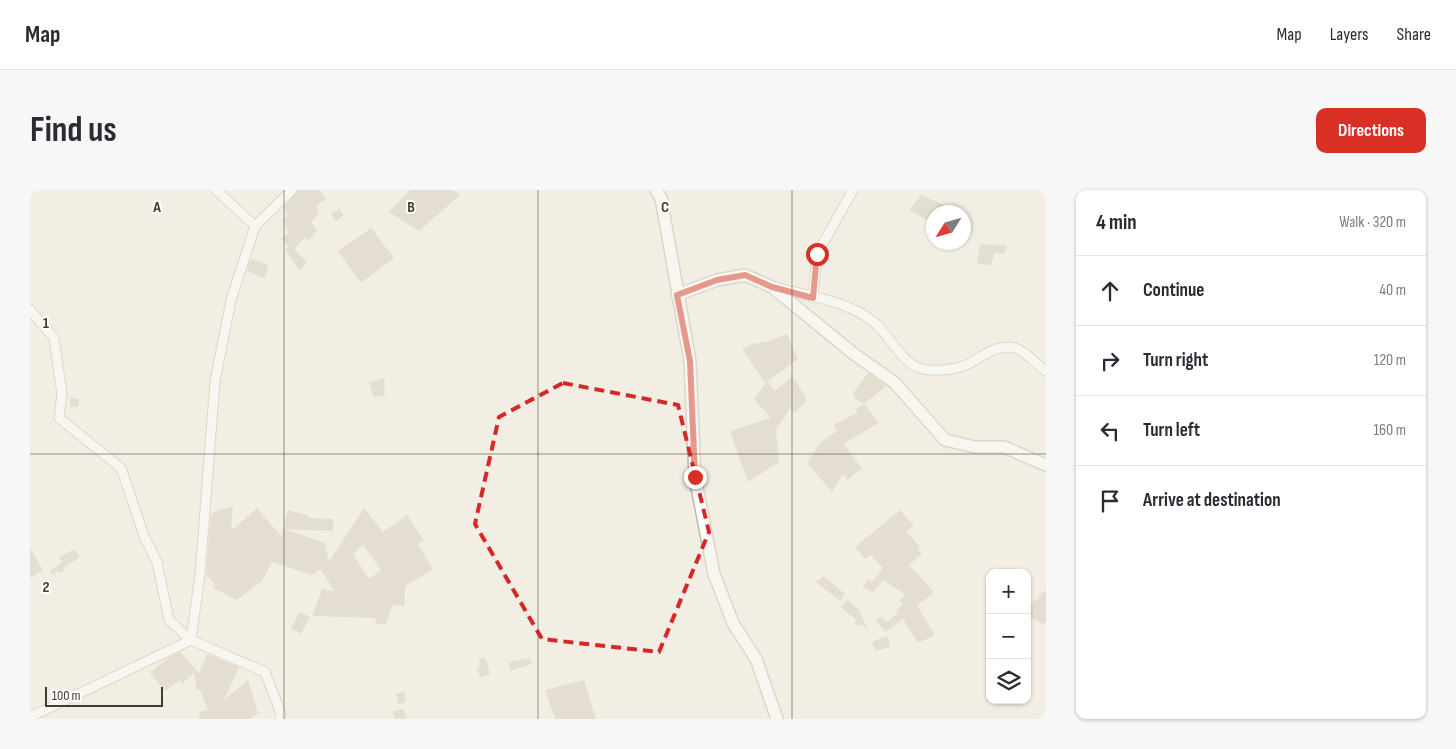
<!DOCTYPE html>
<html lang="en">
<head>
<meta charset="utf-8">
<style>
  :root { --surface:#fff; --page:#f7f7f7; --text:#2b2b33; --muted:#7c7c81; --line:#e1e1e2; --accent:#d93025 }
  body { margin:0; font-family:"Sofia Sans Condensed",sans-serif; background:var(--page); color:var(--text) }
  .controls { position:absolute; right:15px; bottom:15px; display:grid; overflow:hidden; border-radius:10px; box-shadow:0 1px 4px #0004 }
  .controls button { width:45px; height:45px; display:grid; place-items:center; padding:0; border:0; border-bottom:1px solid var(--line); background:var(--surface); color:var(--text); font:25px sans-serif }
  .compass { position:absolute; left:896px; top:15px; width:45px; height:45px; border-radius:50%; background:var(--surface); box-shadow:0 1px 4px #0004; rotate:233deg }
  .scale { position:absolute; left:15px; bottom:12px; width:118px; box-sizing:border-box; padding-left:5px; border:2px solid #433e33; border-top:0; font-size:14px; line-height:18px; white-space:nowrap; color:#433e33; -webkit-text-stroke:4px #fff; paint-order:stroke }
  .stop { position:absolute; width:15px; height:15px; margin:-11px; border:4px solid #d93025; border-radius:50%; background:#fff }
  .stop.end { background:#d93025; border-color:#fff; box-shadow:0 1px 5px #0008 }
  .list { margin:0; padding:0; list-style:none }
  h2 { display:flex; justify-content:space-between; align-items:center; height:65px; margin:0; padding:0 20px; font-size:21px }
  h2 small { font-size:16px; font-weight:400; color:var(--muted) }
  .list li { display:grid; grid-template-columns:32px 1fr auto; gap:15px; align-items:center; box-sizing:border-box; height:70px; padding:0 20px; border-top:1px solid var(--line) }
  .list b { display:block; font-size:19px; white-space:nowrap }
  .list em { font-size:16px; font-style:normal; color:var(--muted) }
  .icon { flex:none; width:28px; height:28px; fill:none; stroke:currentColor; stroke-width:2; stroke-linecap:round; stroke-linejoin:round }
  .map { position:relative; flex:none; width:1016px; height:529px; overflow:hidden; border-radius:10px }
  header { display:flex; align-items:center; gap:30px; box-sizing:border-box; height:70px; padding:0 25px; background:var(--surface); border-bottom:1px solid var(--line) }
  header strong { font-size:24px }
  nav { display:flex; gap:28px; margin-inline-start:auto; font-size:18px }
  .intro { display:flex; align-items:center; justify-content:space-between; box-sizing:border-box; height:120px; padding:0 30px }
  h1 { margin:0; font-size:35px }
  .button { padding:12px 22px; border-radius:10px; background:var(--accent); color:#fff; font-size:18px; font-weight:700 }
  main { display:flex; gap:30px; padding:0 30px }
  aside { flex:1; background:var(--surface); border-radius:10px; box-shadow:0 1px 4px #0004 }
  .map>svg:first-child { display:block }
  .building { fill:#d3cab8; fill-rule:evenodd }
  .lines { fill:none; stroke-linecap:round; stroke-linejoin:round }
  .minor-casing { stroke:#c0b9a8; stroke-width:11 }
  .tertiary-casing { stroke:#c0b9a8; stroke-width:14 }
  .minor { stroke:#fff; stroke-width:9 }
  .tertiary { stroke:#fff; stroke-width:11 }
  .route { stroke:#d93025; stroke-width:6 }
  .marked { fill:none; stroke:#d62828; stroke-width:4; stroke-dasharray:10 6; stroke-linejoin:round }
  .grid { fill:none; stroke:#433e33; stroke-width:1; stroke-opacity:0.55 }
  .grid-label { font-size:16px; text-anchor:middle; font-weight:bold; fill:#433e33; stroke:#fff; stroke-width:4; stroke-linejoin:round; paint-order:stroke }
</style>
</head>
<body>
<header>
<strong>Map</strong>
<nav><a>Map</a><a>Layers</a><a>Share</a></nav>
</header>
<div class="intro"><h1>Find us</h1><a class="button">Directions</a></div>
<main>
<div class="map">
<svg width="1016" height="529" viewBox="0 0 1016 529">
  <rect width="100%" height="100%" fill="#f2eee3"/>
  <g class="building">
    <polygon points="268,0 289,0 296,9 286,16 289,24 281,32 287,41 277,51 275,47 264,59 277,72 270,81 255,59 259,57 251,48 259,43 252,30 258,26 254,17"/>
    <polygon points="380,0 423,0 430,5 389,41 359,22"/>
    <polygon points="891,5 914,15 911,22 904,22 904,34 879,20"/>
    <polygon points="309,18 314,25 306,31 301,25"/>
    <polygon points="341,38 364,68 331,93 308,61"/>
    <polygon points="950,54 977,56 974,64 965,63 961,75 947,74"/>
    <polygon points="221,69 238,75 235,89 217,81"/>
    <polygon points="757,144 768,169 735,193 712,159 722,154 736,152"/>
    <polygon points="838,183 856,196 834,214 823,207 825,206 823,203"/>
    <polygon points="762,186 777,209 775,210 776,212 764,223 760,218 746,240 749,272 718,292 700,241 741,228 724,209 737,191 745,201"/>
    <polygon points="354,188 355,205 344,207 339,193"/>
    <polygon points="40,208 48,208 49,216 40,217"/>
    <polygon points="834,214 849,233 813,254 832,278 817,290 813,284 802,302 777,273 790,253 807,241 803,235 828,222 826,219"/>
    <path d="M203 316 201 341 227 318 251 346 258 320 277 325 279 328 303 329V341L254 339 295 353 299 372 334 318 353 342 377 325 394 350 388 354 403 380 375 396 374 416 363 415 355 435 345 433 346 428 282 426 292 399 305 401 290 379 282 385 242 372 232 391 207 410 183 398 185 395 176 384 181 325 186 321ZM333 355 351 380 339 389 323 364Z"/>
    <polygon points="870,320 884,336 876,341 890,357 888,359 892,364 879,375 904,402 887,416 905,445 888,453 873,429 855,442 846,431 852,426 857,432 868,423 866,421 873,414 869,410 876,405 853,390 843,403 833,397 838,389 842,392 853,378 841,365 835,369 825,357"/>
    <polygon points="0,358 13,380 0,388"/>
    <polygon points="44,359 50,367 34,378 35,379 30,383 28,381 23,385 20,381 32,372 29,368"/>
    <polygon points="794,386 815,404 810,411 786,392"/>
    <polygon points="1016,400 1016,431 1013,434 997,426 997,419"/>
    <polygon points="817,410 828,419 839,441 831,434 828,437 824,432 826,430 811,417"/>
    <polygon points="270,422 280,427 271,444 261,438"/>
    <polygon points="857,446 860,457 846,461 842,452"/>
    <polygon points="150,462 169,483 177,464 209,477 194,510 218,490 228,523 221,529 170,529 169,522 178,520 170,500 167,500 164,483 152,494 150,490 135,501 120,483 139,467"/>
    <polygon points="455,467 460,484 450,487 447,478 450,477 449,469"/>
    <polygon points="500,468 502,474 480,481 479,472"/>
    <polygon points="554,490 566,529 525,529 515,500"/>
    <polygon points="375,502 375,512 368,514 366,504"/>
    <polygon points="373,519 377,528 365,529 362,522"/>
  </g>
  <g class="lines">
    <g class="minor-casing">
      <g id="minor">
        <polyline points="186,0 225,36"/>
        <path d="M745 97C778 106 819 111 845 133 859 145 871 171 887 177 900 183 923 180 936 175 952 168 966 153 985 158 996 161 1007 175 1016 181"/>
        <polyline points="783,108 787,64 823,0"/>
        <polyline points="0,120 24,148 32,204 29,228 91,278 114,346 127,372 139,430 161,450 235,482 251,524 250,529"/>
        <polyline points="0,527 161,450 170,385 185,191 201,110 225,36 262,0"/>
      </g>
    </g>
    <g class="tertiary-casing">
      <g id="tertiary">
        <polyline points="626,0 631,8 660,171 665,287 684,384 703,433 726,469 747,529"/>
        <polyline points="647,105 687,90 715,85 742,97 824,164 865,193 915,250 945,257 974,257 1016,275"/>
      </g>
    </g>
    <use href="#minor" class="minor"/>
    <use href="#tertiary" class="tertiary"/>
  </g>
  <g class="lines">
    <polyline class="route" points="665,287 660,171 647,105 687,90 715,85 742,97 783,108 787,64"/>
  </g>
  <path d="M0 0H1016V529H0ZM533 193 648 215 679 342 629 462 512 449 445 334 469 227Z" fill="#f2eee3" fill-opacity=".55" fill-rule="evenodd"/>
  <path class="marked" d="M533 193 648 215 679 342 629 462 512 449 445 334 469 227Z"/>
  <path class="grid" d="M254 0V529M508 0V529M762 0V529M0 264H1016"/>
  <g class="grid-label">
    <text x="127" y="22">A</text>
    <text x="381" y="22">B</text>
    <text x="635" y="22">C</text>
    <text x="16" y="138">1</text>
    <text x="16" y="402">2</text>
  </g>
</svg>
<div class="controls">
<button>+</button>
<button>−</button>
<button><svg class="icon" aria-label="layers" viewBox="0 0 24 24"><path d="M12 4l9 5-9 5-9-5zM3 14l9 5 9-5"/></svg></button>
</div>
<svg class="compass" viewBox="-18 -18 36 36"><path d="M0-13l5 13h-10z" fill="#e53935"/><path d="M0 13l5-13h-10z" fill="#7c7c81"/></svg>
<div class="scale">100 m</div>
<div class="stop" style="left:787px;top:64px"></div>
<div class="stop end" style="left:665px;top:287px"></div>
</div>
<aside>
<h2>4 min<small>Walk · 320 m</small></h2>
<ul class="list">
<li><svg class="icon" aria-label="ahead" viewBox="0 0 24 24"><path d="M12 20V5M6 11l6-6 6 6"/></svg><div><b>Continue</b></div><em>40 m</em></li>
<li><svg class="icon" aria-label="right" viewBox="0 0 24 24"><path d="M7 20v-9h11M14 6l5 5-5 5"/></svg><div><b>Turn right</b></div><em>120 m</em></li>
<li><svg class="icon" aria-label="left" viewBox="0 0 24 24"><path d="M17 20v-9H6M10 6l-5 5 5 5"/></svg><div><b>Turn left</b></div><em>160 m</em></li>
<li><svg class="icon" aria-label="arrive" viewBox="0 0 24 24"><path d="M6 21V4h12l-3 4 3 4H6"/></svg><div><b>Arrive at destination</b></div></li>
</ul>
</aside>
</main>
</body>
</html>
